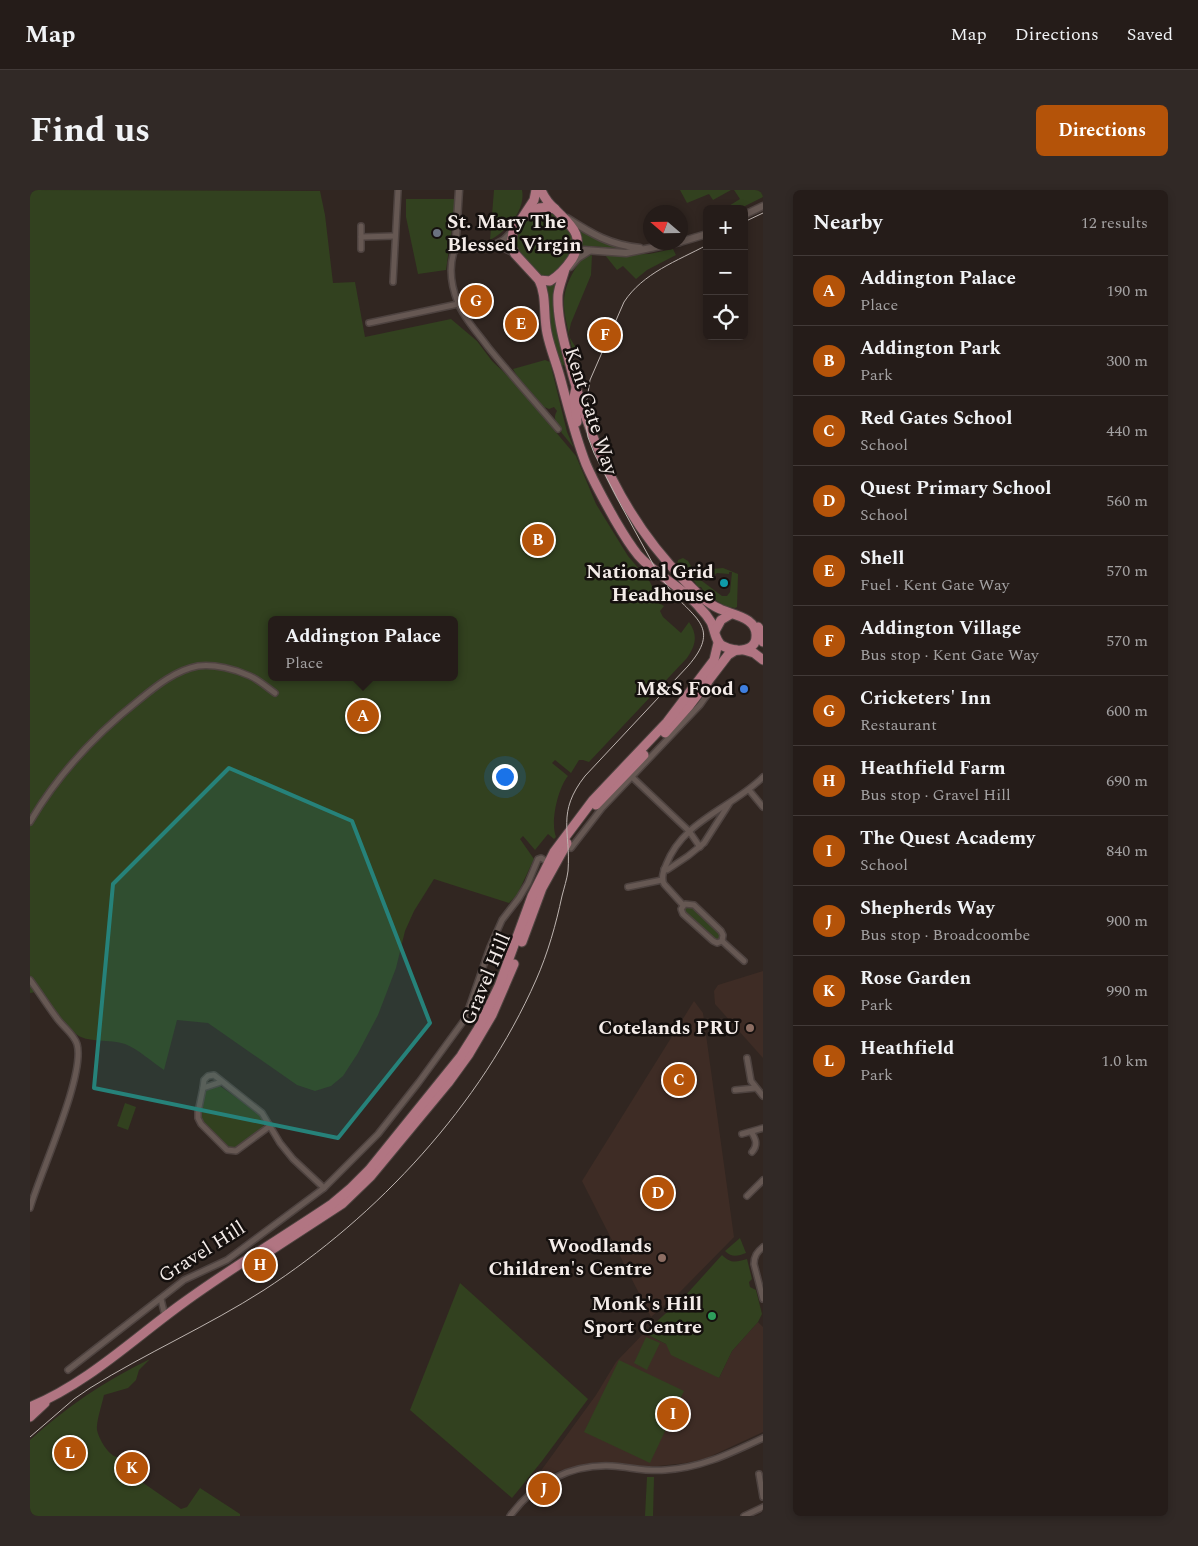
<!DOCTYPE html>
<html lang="en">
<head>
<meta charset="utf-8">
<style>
  :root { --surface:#251c19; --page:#312926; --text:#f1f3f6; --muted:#a3a1a2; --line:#423a38; --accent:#b45309 }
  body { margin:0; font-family:Spectral,serif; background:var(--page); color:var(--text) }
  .controls { position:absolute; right:15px; top:15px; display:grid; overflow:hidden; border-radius:8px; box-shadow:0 2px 8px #0003 }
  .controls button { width:45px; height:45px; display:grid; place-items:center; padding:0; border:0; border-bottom:1px solid var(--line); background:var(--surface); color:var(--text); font:25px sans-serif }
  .compass { position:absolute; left:613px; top:15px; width:45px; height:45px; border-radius:50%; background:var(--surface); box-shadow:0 2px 8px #0003; rotate:290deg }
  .you { position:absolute; left:474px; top:586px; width:18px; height:18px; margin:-12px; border:4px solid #fff; border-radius:50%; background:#1a73e8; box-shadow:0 0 0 8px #1a73e833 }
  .badge { display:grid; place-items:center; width:32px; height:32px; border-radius:50%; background:var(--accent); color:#fff; font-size:16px; font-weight:700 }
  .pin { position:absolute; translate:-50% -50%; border:2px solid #fff; box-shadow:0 1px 5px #0006 }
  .popup { position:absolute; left:238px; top:426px; width:190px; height:65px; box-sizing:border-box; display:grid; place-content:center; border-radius:8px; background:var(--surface); filter:drop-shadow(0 1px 4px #0005); font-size:16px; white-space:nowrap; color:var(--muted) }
  .popup b { font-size:19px; color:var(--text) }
  .popup::after { content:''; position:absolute; left:50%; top:100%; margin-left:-10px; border:10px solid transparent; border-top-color:var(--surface) }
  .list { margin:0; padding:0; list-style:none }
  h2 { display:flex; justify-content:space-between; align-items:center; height:65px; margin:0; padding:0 20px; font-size:21px }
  h2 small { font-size:16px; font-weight:400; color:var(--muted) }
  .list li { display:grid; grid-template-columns:32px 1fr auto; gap:15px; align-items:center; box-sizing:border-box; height:70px; padding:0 20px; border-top:1px solid var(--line) }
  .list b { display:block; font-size:19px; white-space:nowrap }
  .list p { margin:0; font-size:16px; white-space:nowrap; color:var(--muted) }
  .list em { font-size:16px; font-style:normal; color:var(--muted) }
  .icon { flex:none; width:28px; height:28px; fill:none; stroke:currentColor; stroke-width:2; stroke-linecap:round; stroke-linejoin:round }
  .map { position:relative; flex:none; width:733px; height:1326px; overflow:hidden; border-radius:8px }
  header { display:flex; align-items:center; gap:30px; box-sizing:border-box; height:70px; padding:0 25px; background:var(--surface); border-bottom:1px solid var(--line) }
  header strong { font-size:24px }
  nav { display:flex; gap:28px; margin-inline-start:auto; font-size:18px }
  .intro { display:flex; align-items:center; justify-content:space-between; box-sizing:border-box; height:120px; padding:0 30px }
  h1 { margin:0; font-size:35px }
  .button { padding:12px 22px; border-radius:8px; background:var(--accent); color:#fff; font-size:18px; font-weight:700 }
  main { display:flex; gap:30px; padding:0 30px }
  aside { flex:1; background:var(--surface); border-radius:8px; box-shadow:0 2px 8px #0003 }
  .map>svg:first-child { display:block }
  .built { fill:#3e2c25 }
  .green { fill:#32411f; fill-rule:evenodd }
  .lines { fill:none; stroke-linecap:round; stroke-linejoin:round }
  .stream { stroke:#001f1f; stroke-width:2 }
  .minor-casing { stroke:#4e4340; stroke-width:8 }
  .tertiary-casing { stroke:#4e4340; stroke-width:9 }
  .primary-casing { stroke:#4e4340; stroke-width:11 }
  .minor { stroke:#665853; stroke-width:5 }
  .tertiary { stroke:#665853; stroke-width:6 }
  .primary { stroke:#b17582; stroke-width:9 }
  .tram { stroke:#bdb4b0; stroke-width:1 }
  .marked { fill:#26827a; fill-opacity:0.2; stroke:#26827a; stroke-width:4; stroke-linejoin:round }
  .worship-dot { fill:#6b7280; stroke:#15100e; stroke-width:2 }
  .culture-dot { fill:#0f9aa8; stroke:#15100e; stroke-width:2 }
  .shop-dot { fill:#3f7fe0; stroke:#15100e; stroke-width:2 }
  .education-dot { fill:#8d6e63; stroke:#15100e; stroke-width:2 }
  .leisure-dot { fill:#2e9e5b; stroke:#15100e; stroke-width:2 }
  .labels { text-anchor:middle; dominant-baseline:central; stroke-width:5; stroke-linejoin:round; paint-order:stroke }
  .poi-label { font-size:20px; font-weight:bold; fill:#f4ece9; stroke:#15100e; text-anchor:end }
  .street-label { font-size:20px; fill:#f4ece9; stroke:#15100e }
</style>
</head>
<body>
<header>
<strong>Map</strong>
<nav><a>Map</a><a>Directions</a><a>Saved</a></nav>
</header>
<div class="intro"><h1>Find us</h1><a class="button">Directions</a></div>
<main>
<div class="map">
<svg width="733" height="1326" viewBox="0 0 733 1326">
  <rect width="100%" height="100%" fill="#312621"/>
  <g class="built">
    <polygon points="733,781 733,868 685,814 684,801 688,795"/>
    <polygon points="664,811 673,823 704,1047 650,1102 621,1127 552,991"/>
    <polygon points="728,1132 733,1137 733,1242 677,1268 656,1273 618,1277 580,1272 565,1272 528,1281 515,1287 510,1282 566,1205 586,1172 614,1143 636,1154 689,1188 702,1161"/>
  </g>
  <g class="green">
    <path d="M0 0 290 1 295 25 303 93 325 92 335 147 421 129 447 151 462 171 482 190 546 266 566 314 598 366 620 392 626 404 630 406 631 410 629 413 634 416 630 421 633 427 651 443 659 432C668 445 666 455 657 468L559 572 553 570H549L541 583 525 570 522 573 538 586C528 598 520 632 526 647L524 649 518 644 505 660 493 646 490 649 504 669 487 705 479 713 404 689 384 721 375 741 366 778 348 825 328 863 313 886 301 896 285 901 267 895 178 833 147 830 134 880C122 872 108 859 95 854 81 849 56 853 46 844 32 833 22 816 12 801L0 803ZM242 430H424V487H242Z"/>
    <path d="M464 0H492C496 20 477 41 460 50Z"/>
    <polygon points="650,0 701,0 683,10 679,4 657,13"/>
    <polygon points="704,0 733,0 733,7 709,19 694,19 710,9"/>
    <polygon points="376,9 425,9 423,31 416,80 388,84 376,27"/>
    <path d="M512 20C533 26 556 44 539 67 534 73 529 83 520 86 516 87 513 87 509 84 503 81 487 61 486 54 484 45 495 30 502 24 504 22 509 21 512 20Z"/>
    <path d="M544 34C562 47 578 55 599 59 582 61 566 53 549 58Z"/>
    <polygon points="643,59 646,65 617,80 606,89 593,76 587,80 575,65 619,64"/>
    <path d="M562 65 561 85 541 133 539 142 540 148 548 161 542 158 541 154C535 122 527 109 545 79 549 72 553 67 562 65Z"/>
    <polygon points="529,89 539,183 537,183 534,175 530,176 520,140 517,99 514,93"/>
    <path d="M515 170 520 172 537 242 544 258 531 242 532 240C527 233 522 229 527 221L524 217 519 219 514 217 487 186 483 179Z"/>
    <polygon points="653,368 658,371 668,388 692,406 697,406 700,402 702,382 699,382 699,384 687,383 682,387 680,385 679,377 682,379 693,378 708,384 707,417 705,418 695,416 675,403 671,397 667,397 665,392 647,376 648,370"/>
    <polygon points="657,715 663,717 691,744 690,749 684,749 657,724 654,719"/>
    <path d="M190 896 227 922 235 932C233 942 207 960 198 958L173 933C168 923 172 911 175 901Z"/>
    <polygon points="95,913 106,917 98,940 87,936"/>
    <path d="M710 1048 716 1063C708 1066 702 1068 695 1061Z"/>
    <path d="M692 1065C701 1074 706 1072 717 1069L722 1089 719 1092 720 1097 726 1100 732 1124 728 1132 702 1161 689 1188 641 1165 636 1154 614 1143 655 1106Z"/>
    <polygon points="430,1093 558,1209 512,1271 482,1308 380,1220"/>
    <polygon points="616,1147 630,1153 617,1180 604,1173"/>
    <path d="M120 1169 109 1180 106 1190 98 1198 74 1205C72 1214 66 1232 67 1240 69 1249 78 1265 87 1267 97 1270 104 1265 114 1270 119 1279 116 1284 109 1290L151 1319 157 1317 170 1298 210 1324V1326H0V1250C36 1217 76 1190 120 1169Z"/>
    <polygon points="589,1170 654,1201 620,1273 554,1242"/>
    <polygon points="617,1287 624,1287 623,1326 615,1326"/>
  </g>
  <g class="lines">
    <polyline class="stream" points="46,1259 51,1259"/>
    <g class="minor-casing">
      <g id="minor">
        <polyline points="331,36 331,59"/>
        <polyline points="331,47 365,46"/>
        <path d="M427 54C418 73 420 93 428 113 434 129 448 143 458 157 481 185 505 212 528 239"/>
        <polyline points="363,92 368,0"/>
        <polyline points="339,133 428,114"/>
        <polyline points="602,587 659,641 670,657"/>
        <polyline points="719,600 733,617"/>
        <path d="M0 632C28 584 66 544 109 510 126 496 146 480 168 476 185 474 205 479 220 486 229 490 238 498 245 503"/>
        <polyline points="541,658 572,618 670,515 682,498 677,492"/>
        <polyline points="634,679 637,680 658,666 674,653 699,614"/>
        <polyline points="598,697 632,690"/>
        <polygon points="655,714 664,715 691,741 693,745 692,751 687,753 683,751 653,724 651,719"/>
        <path d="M653 715 634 694C631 688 633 682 636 675 653 630 702 618 733 587"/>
        <polyline points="692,751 714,771"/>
        <path d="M0 790C9 802 17 815 26 827 32 836 44 844 47 854 56 884 10 983 0 1018"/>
        <polyline points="717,868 721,891 733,906"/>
        <polyline points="191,892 173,898 168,922 168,928 171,934 197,960 206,961 240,936"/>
        <polyline points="173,898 174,890 178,886 184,885 232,923 250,953 263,969 294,998"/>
        <polyline points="705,900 726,898"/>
        <polyline points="712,944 733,938"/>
        <path d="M722 962C728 955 726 950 722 943"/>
        <polyline points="717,1006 733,990"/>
        <path d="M733 1057C727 1062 724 1066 724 1074L733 1109"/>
        <polyline points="131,1109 135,1126"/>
        <polyline points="38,1180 154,1090 197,1070 294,998 348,944 389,892 435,829 460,757 472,730 489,708 498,693 508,669 511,668 518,672"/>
        <polyline points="729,1284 733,1307"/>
        <path d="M480 1326C504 1293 541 1274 582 1276 600 1277 617 1282 635 1280 671 1278 701 1263 733 1248"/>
        <polyline points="714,1326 733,1317"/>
      </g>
    </g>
    <g class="tertiary-casing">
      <g id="tertiary">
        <path d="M429 0 426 47 427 54C442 65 465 49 484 63"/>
        <polyline points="714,25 733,16"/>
        <path d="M537 28C562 44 580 55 610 58"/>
        <polyline points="650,52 677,44"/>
        <polyline points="463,56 474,50 482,42"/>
        <polyline points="545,66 554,60 596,63 650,52"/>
        <polyline points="540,77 548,68 559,61"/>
      </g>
    </g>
    <g class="primary-casing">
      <g id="primary">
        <path d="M506 0 504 10 483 42 481 56 485 64 509 90 520 91C530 85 536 78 542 69 556 45 540 35 525 19 519 14 514 7 511 0"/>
        <path d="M496 26C506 17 512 16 525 19"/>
        <path d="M509 90C517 106 513 125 517 143 520 158 526 172 530 187 538 216 545 246 556 274 564 293 575 312 585 330 592 342 599 354 608 365 626 386 652 396 670 418 674 422 678 427 681 432 685 440 685 452 693 456 700 460 711 462 719 458 723 456 726 452 726 447 728 427 702 425 690 419 676 413 665 401 655 391 593 329 557 247 537 163 532 145 527 124 528 105 529 96 533 87 535 79"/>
        <polyline points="546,198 544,207 547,232"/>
        <polyline points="728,437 731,441 733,452"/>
        <polyline points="685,441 691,430 701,424"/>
        <polyline points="714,460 724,463 733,470"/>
        <polyline points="635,543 659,516 698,465 706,460"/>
        <polyline points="566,615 614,565"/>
        <polyline points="492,752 512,698 537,653"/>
        <polyline points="223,1072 312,1014 341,986 418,893 439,864 462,825 484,774"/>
        <path d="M0 1217C58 1193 103 1149 153 1113 201 1078 253 1047 302 1014L321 998 339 980 431 866 448 839 469 796 502 706 524 662 563 610 637 532 684 470 688 453"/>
        <polyline points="0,1227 15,1213"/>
      </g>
    </g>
    <use href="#minor" class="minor"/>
    <use href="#tertiary" class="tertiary"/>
    <use href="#primary" class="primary"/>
    <g class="tram">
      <polyline points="714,32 733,23"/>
      <path d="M0 1247 44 1209 60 1198C116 1163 178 1136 234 1100 348 1026 451 915 506 790 518 763 526 734 532 706 534 698 537 689 538 681 541 641 526 623 555 586L658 476C691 438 665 429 641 401 637 396 633 390 629 385L587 308 564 263 558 247 556 235 557 209 560 190 594 112C613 83 647 71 677 55"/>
    </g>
  </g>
  <path class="marked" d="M199 578 322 631 400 833 308 948 64 898 83 694Z"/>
  <circle class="worship-dot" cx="407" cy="43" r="5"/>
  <circle class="culture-dot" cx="694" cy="393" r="5"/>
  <circle class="shop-dot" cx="714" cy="499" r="5"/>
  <g class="education-dot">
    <circle cx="720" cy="838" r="5"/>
    <circle cx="632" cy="1068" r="5"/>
  </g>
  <circle class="leisure-dot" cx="682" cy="1126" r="5"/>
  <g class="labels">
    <g class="poi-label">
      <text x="417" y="32" text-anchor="start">St. Mary The<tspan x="417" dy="23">Blessed Virgin</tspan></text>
      <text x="684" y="382">National Grid<tspan x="684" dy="23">Headhouse</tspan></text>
      <text x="704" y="499">M&amp;S Food</text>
      <text x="710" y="838">Cotelands PRU</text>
      <text x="622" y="1056">Woodlands<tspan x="622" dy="23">Children's Centre</tspan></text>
      <text x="672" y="1114">Monk's Hill<tspan x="672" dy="23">Sport Centre</tspan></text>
    </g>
    <g class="street-label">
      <text transform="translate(561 221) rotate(72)">Kent Gate Way</text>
      <text transform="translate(456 789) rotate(-67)">Gravel Hill</text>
      <text transform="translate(172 1062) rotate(-32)">Gravel Hill</text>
    </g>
  </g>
</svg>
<div class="controls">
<button>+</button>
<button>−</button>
<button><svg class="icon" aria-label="locate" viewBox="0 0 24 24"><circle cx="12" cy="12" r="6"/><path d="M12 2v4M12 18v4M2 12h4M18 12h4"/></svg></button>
</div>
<svg class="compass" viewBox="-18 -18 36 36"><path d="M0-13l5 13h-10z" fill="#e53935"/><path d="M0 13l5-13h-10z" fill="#a3a1a2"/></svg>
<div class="you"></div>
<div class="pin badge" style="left:333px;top:526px">A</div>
<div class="popup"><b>Addington Palace</b>Place</div>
<div class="pin badge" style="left:508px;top:350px">B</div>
<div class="pin badge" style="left:649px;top:890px">C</div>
<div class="pin badge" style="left:628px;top:1003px">D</div>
<div class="pin badge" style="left:491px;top:134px">E</div>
<div class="pin badge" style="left:575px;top:145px">F</div>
<div class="pin badge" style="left:446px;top:111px">G</div>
<div class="pin badge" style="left:230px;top:1075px">H</div>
<div class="pin badge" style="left:643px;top:1224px">I</div>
<div class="pin badge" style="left:514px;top:1299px">J</div>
<div class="pin badge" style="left:102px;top:1278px">K</div>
<div class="pin badge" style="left:40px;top:1263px">L</div>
</div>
<aside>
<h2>Nearby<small>12 results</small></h2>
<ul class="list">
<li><span class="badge">A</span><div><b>Addington Palace</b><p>Place</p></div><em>190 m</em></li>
<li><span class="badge">B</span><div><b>Addington Park</b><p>Park</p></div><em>300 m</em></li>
<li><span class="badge">C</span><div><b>Red Gates School</b><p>School</p></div><em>440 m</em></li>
<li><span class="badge">D</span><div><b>Quest Primary School</b><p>School</p></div><em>560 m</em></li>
<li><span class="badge">E</span><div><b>Shell</b><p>Fuel · Kent Gate Way</p></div><em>570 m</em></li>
<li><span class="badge">F</span><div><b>Addington Village</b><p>Bus stop · Kent Gate Way</p></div><em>570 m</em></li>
<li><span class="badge">G</span><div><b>Cricketers' Inn</b><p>Restaurant</p></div><em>600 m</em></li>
<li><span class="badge">H</span><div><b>Heathfield Farm</b><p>Bus stop · Gravel Hill</p></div><em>690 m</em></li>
<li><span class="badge">I</span><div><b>The Quest Academy</b><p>School</p></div><em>840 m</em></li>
<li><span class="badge">J</span><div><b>Shepherds Way</b><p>Bus stop · Broadcoombe</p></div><em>900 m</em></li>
<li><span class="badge">K</span><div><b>Rose Garden</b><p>Park</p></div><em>990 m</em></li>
<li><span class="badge">L</span><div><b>Heathfield</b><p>Park</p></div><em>1.0 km</em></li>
</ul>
</aside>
</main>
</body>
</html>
